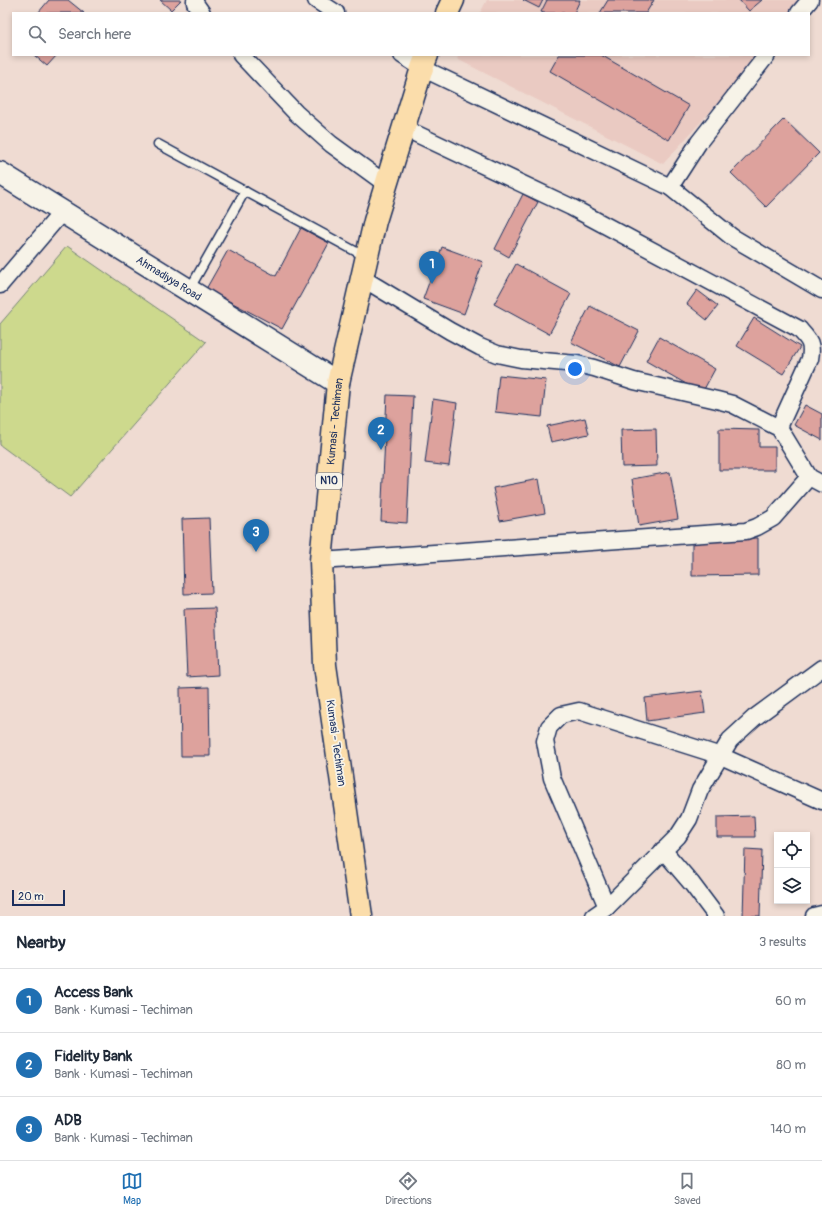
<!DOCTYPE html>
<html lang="en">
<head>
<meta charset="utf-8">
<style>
  :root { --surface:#fff; --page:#f6f6f7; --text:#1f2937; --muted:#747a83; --line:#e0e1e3; --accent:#1f6fb2 }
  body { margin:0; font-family:Pangolin,sans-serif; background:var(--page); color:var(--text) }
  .controls { position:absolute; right:12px; bottom:12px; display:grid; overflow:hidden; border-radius:0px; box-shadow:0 2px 6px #0003 }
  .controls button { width:36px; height:36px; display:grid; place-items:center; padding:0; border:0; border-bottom:1px solid var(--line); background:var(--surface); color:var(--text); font:20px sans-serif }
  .scale { position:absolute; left:12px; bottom:10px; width:53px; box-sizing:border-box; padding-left:4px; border:2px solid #1b2f5e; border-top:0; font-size:11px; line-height:14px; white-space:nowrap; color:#1b2f5e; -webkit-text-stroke:3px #f7f3e8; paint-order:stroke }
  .you { position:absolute; left:575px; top:369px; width:14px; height:14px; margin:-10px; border:3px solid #fff; border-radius:50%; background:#1a73e8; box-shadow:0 0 0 6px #1a73e833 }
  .badge { display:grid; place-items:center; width:26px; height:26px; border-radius:50%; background:var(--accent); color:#fff; font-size:13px; font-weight:700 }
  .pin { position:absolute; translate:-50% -33px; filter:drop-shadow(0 1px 2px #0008) }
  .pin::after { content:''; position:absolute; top:21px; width:14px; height:12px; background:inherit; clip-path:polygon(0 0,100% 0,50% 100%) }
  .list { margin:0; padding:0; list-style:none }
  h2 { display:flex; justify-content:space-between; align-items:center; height:52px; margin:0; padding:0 16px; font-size:17px }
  h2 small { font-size:13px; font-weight:400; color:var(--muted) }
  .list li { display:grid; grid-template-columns:26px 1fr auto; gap:12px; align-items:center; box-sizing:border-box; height:64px; padding:0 16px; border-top:1px solid var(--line) }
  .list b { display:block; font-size:15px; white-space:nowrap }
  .list p { margin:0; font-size:13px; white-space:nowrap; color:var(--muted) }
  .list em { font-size:13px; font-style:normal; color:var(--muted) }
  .icon { flex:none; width:22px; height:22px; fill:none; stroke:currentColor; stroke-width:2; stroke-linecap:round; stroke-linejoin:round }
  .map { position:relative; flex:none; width:822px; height:916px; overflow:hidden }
  .search { position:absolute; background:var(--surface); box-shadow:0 2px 6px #0003; left:12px; right:12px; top:12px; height:44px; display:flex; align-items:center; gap:10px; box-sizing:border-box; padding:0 14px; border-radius:0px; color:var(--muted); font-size:15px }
  .sheet { height:244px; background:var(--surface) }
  nav { display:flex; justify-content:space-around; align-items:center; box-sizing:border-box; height:56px; border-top:1px solid var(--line); background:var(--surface); font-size:11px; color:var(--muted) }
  nav a { display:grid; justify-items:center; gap:2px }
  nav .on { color:var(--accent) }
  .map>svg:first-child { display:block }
  .built { fill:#eacac2 }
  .green { fill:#cdd98d; stroke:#748476 }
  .building { fill:#dda29d; stroke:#1b2f5e }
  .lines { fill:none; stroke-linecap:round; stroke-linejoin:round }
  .lane-casing { stroke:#1b2f5e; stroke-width:11 }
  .street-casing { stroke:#1b2f5e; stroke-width:19 }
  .secondary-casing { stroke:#1b2f5e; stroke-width:25 }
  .highway-casing { stroke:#1b2f5e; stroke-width:25 }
  .lane { stroke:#f7f3e8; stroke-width:8 }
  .street { stroke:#f7f3e8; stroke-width:16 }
  .secondary { stroke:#f7f3e8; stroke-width:22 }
  .highway { stroke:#fbddab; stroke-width:22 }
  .labels { text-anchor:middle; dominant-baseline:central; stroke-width:3.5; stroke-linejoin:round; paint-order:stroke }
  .shield { fill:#f7f3e8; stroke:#5d6a87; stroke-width:1 }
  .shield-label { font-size:10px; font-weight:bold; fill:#1b2f5e }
  .street-label { font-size:11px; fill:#1b2f5e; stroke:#f7f3e8 }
</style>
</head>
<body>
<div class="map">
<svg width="822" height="916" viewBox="0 0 822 916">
  <rect width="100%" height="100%" fill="#efdbd2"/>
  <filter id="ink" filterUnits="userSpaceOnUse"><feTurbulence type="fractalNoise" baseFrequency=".025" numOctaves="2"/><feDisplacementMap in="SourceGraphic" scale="8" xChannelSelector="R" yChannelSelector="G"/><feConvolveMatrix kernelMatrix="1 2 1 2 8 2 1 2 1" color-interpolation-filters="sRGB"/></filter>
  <g filter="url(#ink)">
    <g class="built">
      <polygon points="487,0 811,0 799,13 480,13"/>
      <polygon points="459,55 761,55 663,164 457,59"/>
    </g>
    <polygon class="green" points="67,246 206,342 70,497 0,445 0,324"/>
    <g class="building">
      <polygon points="49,0 68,0 84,13 38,13"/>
      <polygon points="160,0 181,0 171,10"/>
      <polygon points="523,0 543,0 539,8"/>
      <polygon points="547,0 580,0 574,13 544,13 541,12"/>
      <polygon points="608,0 654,0 646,13 600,13"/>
      <polygon points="739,0 762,0 749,11"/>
      <polygon points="34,55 57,55 47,66"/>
      <polygon points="559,55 601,55 689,106 669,140 550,71"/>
      <polygon points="784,119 819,153 766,207 731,173"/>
      <polygon points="523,194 538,202 509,257 495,249"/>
      <polygon points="301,228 329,243 282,329 206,289 228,250 276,276"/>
      <polygon points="442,247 483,262 464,314 423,299"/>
      <polygon points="516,264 571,294 549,334 494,304"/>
      <polygon points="697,290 718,306 707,320 687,304"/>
      <polygon points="590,306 639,331 620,367 571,342"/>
      <polygon points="754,318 800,347 783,374 737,346"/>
      <polygon points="659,337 715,369 702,393 646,361"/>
      <polygon points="499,375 546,380 542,417 495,412"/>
      <polygon points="387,395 413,396 407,523 381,521"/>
      <polygon points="433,399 457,403 449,466 425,463"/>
      <polygon points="805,405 822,414 822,440 794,425"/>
      <polygon points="585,418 589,434 551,442 547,426"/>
      <polygon points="656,429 657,466 622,467 621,430"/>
      <polygon points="719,429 759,430 759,447 775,447 775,470 719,470"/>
      <polygon points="670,472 678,519 639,526 632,479"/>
      <polygon points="539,479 545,513 500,521 493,488"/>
      <polygon points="209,518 212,593 184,594 182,519"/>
      <polygon points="692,538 758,538 758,575 692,576"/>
      <polygon points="215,608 218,675 187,677 184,609"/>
      <polygon points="209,687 210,756 181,756 180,688"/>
      <polygon points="702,691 705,713 647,721 645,698"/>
      <polygon points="754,816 755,837 717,837 717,817"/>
      <polygon points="745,849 762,850 760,916 743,916"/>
    </g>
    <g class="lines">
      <g class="lane-casing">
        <g id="lane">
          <polyline points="158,144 366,257"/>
          <polyline points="189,290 245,191"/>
        </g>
      </g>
      <g class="street-casing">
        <g id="street">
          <polyline points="195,0 195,3 202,13"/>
          <polyline points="316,0 336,13"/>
          <polyline points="799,13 810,0"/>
          <polyline points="241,55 296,113 331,144 386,184"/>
          <polyline points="402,55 422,68 670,187 699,142 767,55"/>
          <polyline points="670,187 732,237 822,290"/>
          <path d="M362 278 450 331 480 347 497 354 521 359 577 364 594 368 634 381 717 400 732 404 775 426 780 425 810 359C813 343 809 340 799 329L571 207 404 128"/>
          <polyline points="0,285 62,212"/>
          <polyline points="778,426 809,477 822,484"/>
          <polyline points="321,561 746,531 757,527 773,518 809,477"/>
          <polyline points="663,850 692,884 716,916"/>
          <polyline points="607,907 552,778 545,741 549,727 561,715 579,711 721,756 822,801"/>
          <polyline points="594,916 607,907 678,836 689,819 700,790 730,740 754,718 822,668"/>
          <polyline points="814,916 822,914"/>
        </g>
      </g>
      <g class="secondary-casing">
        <g id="secondary">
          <path id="s1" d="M0 173 338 383"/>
        </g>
      </g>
      <g class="highway-casing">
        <g id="highway">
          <polyline points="447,13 453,0"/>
          <path id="s2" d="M361 916 325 665 321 561 338 383 375 221 422 68 427 55"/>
        </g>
      </g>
      <use href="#lane" class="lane"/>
      <use href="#street" class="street"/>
      <use href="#secondary" class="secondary"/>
      <use href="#highway" class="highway"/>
    </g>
  </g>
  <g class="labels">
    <rect class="shield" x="316" y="473" width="26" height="16" rx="3"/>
    <g class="shield-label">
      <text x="329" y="481">N10</text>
    </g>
    <g class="street-label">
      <text stroke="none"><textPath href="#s1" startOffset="199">Ahmadiyya Road</textPath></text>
      <text stroke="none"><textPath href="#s2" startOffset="498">Kumasi - Techiman</textPath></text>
      <text transform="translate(336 743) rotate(82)">Kumasi - Techiman</text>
    </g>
  </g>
</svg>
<div class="controls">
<button><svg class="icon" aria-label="locate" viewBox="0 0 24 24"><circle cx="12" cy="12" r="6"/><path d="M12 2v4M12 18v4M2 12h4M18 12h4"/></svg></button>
<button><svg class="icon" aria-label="layers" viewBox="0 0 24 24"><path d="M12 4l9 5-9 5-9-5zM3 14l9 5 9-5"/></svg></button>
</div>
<div class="scale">20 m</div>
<div class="you"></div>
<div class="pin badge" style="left:432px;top:284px">1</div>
<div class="pin badge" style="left:381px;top:450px">2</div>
<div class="pin badge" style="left:256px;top:552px">3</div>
<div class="search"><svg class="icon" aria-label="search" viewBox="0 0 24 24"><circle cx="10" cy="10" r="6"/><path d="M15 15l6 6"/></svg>Search here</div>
</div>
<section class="sheet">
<h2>Nearby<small>3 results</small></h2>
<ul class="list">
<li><span class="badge">1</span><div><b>Access Bank</b><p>Bank · Kumasi - Techiman</p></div><em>60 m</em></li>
<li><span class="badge">2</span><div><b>Fidelity Bank</b><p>Bank · Kumasi - Techiman</p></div><em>80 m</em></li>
<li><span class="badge">3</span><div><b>ADB</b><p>Bank · Kumasi - Techiman</p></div><em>140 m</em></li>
</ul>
</section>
<nav>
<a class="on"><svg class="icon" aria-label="map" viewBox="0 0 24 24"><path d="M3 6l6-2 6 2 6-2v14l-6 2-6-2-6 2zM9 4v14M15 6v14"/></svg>Map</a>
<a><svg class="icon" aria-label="directions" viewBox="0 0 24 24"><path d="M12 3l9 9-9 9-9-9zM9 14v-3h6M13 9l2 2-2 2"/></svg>Directions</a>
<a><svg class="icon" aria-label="saved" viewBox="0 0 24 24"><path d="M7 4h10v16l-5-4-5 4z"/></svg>Saved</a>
</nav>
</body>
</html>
